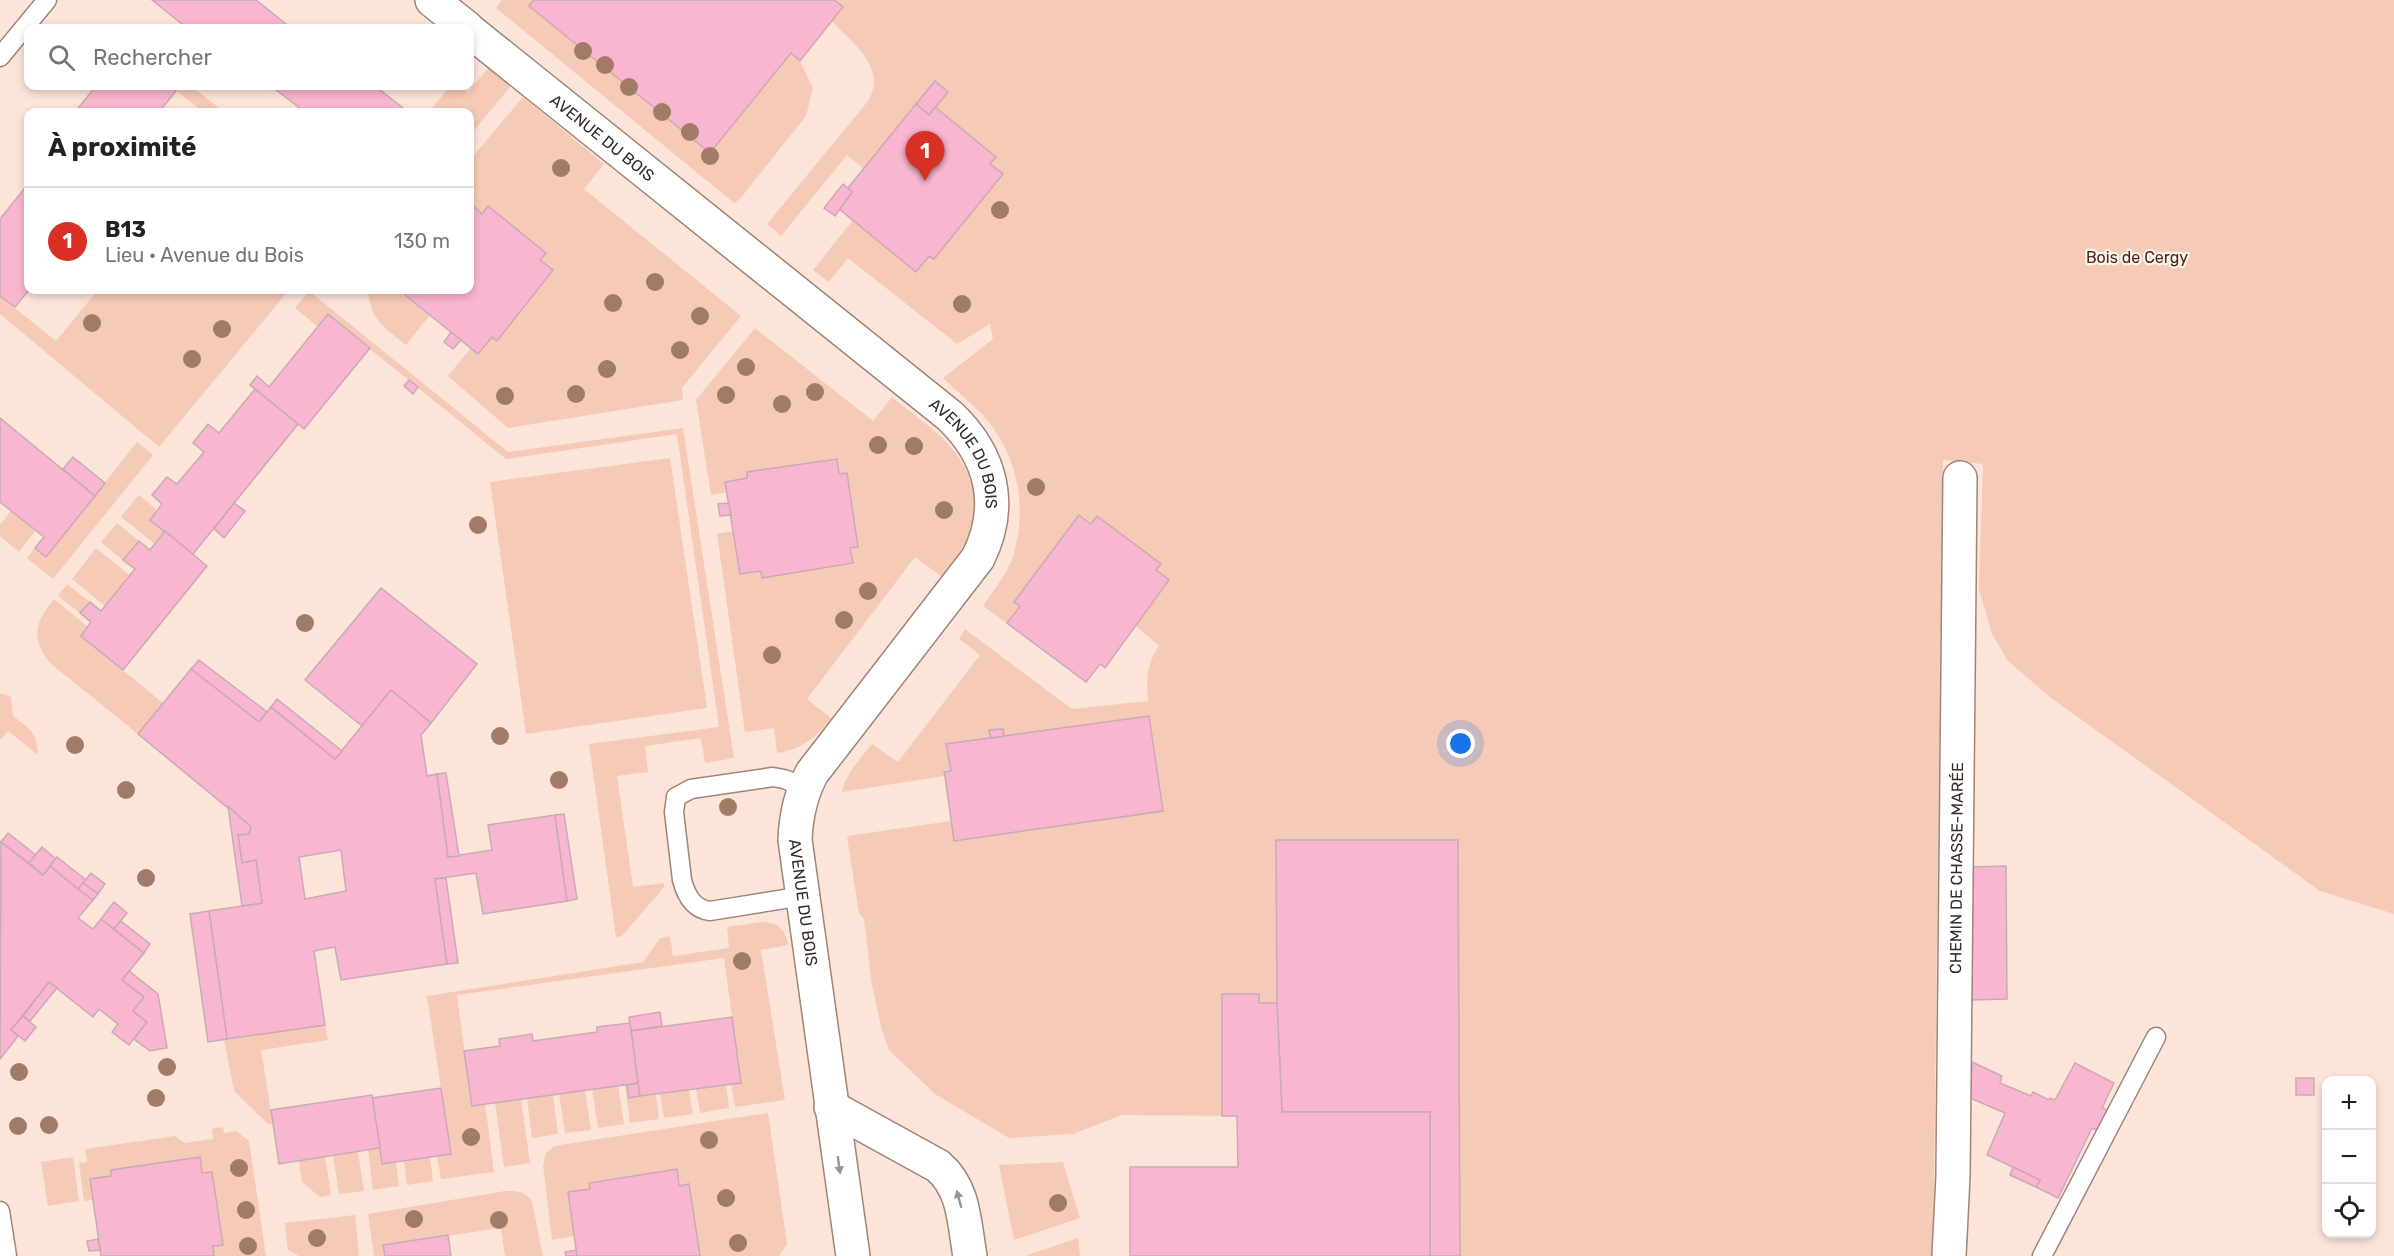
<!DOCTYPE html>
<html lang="fr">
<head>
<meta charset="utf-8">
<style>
  :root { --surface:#fff; --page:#f6f6f6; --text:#222; --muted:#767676; --line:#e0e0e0; --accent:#d93025 }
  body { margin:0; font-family:Rubik,sans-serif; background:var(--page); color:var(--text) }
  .controls { position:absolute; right:18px; bottom:18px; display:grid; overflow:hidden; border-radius:12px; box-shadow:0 3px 9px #0003 }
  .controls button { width:54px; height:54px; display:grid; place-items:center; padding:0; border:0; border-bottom:2px solid var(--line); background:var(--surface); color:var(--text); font:30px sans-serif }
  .you { position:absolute; left:1461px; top:744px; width:21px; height:21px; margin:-15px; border:4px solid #fff; border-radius:50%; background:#1a73e8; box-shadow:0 0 0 9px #1a73e833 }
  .badge { display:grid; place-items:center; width:39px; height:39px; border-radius:50%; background:var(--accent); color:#fff; font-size:20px; font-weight:700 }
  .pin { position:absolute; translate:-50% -50px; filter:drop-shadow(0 2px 3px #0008) }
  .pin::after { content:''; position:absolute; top:32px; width:21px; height:18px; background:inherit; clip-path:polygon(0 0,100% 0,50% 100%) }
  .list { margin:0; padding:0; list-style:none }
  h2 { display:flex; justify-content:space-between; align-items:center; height:78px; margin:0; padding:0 24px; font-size:26px }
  h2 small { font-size:20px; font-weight:400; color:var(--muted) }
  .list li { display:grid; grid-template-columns:39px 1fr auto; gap:18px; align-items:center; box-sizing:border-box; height:108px; padding:0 24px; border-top:2px solid var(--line) }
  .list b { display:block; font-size:22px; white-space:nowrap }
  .list p { margin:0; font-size:20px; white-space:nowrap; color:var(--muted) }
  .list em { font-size:20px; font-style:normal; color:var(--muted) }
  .icon { flex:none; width:33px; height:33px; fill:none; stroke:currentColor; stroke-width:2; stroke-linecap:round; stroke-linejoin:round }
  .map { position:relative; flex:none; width:2394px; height:1256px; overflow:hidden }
  .search { position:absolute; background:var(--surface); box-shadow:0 3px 9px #0003; left:24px; top:24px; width:450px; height:66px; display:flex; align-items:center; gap:15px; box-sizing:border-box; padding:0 21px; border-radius:12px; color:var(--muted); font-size:22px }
  .panel { position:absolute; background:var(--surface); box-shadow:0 3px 9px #0003; left:24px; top:108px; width:450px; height:186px; border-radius:12px }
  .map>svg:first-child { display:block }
  .green { fill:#f5cab6 }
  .building { fill:#f9b6d0; stroke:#c9aab6; stroke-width:1.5; fill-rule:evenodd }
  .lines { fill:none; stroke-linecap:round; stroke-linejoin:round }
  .lane-casing { stroke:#9f8477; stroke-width:21 }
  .street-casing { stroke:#9f8477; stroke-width:36 }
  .lane { stroke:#fff; stroke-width:18 }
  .street { stroke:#fff; stroke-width:33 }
  .tree { fill:#a17b68 }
  .oneway { fill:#9a9592 }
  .labels { text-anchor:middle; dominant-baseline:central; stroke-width:4.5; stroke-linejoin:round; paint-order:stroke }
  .street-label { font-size:16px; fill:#362b26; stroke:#fbf5f2 }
  .park-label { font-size:16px; fill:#56250b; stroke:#fbf5f2 }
</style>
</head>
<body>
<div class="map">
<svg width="2394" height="1256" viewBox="0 0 2394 1256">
  <rect width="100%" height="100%" fill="#fce4d9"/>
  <g class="green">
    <path d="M502 0H2394V914L2320 891 2050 697 2008 661 1992 634 1979 589 1983 464 1943 460 1933 1256H1130V1167H1237V1116L1122 1115 1073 1134 1009 1138 935 1094 889 1050 881 1027 872 985 864 919 859 913 847 836 951 821 944 776 842 792C846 773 860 759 872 744L898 762 980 655 959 639 965 629 1072 709 1148 701C1146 680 1147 663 1159 646L1136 626 1169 580 1156 570 1160 565 1080 515 1007 623 983 606C996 587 1012 568 1016 545 1027 498 1014 448 981 413 969 401 955 390 943 378L993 339 990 324 957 344 848 258 829 282 813 270 853 220 934 259 1003 174 990 164 996 157 935 107 864 169 847 155 781 236 767 224 869 100C871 94 875 87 874 81 873 57 847 37 832 22L800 61 813 88 806 116 740 199 734 203 496 8Z"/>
    <polygon points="489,67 511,86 470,135 470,112 429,112 450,86 459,86 468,92"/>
    <polygon points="170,86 191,86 224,112 204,112"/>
    <polygon points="523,97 604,164 584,189 741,316 682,388 683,400 508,428 448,376 471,348 492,337 497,341 553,271 540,260 546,253 488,207 482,214 470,204 470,160"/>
    <polygon points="98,290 289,290 159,447 0,314 0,296 56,341"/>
    <path d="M368 290H409L405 295 430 315 406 345C384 327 370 320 368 290Z"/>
    <polygon points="309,291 508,452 683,428 734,758 705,763 701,738 645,746 648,772 617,776 633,887 664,883 664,887 622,936 616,937 589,744 719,727 677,434 506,459 328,315 318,327 295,308"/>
    <path d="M755 328 873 421 892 397C927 426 969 449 974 498 975 510 975 523 970 534 963 550 951 563 941 576L915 557 807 699 831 718C816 738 802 749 777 753L774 728 745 732 717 534 733 531 740 574 761 571 762 578 853 563 850 548 858 546 847 474H839L836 459 747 472V478L726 482 728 492 711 495 696 400Z"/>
    <polygon points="137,442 153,455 53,579 27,558 35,548 46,557"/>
    <polygon points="670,458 707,708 526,734 490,482"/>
    <polygon points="139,495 157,510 150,520 165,531 155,544 121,517"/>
    <polygon points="11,511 35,531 19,552 0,536 0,525"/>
    <polygon points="117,523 139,541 123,560 101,542"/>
    <polygon points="96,548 129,575 105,606 72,579"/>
    <polygon points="67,584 90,602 80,613 58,596"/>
    <path d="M54 599 88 627 81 636 163 703 138 734 50 663C31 637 34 624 54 599Z"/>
    <path d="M0 693 11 697 13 716C30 729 37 732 38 755L8 731 0 740Z"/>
    <path d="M762 922C778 923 786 929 788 945L761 950 785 1100 735 1107 731 1084 741 1082 724 958 457 995 472 1106 485 1104 494 1172 441 1179 437 1156 451 1154 427 996 643 962 660 938 670 936 673 956 729 948 727 927Z"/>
    <polygon points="325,1025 328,1040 261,1050 273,1124 268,1124 234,1091 224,1040"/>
    <polygon points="618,1085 624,1124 598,1128 592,1089"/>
    <polygon points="625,1085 627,1085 629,1098 656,1094 659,1119 630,1123"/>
    <polygon points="726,1085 729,1108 700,1113 696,1089"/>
    <polygon points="585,1090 591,1130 565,1133 559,1094"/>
    <polygon points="689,1090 693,1114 664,1118 660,1094"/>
    <polygon points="553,1095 558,1134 532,1138 527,1098"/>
    <polygon points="521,1099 530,1163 504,1167 495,1103"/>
    <polygon points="768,1113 787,1244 779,1256 700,1256 689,1184 679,1186 677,1169 589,1183 590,1189 568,1192 574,1236 552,1240 543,1165 546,1153 554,1146"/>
    <polygon points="223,1127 224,1133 236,1131 249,1141 266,1256 214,1256 213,1246 223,1244 212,1172 202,1173 200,1158 111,1170 111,1176 90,1179 92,1200 84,1201 79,1163 87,1162 85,1149 175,1136 185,1143 213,1139 212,1129"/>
    <polygon points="380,1148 382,1164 396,1162 399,1186 373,1190 368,1150"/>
    <polygon points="358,1152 364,1191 339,1194 333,1155"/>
    <polygon points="325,1156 331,1195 320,1197 302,1182 299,1161"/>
    <polygon points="73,1157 79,1201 48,1206 41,1162"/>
    <polygon points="430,1157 433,1181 407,1185 404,1161"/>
    <polygon points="1063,1162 1080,1218 1014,1240 999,1165"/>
    <path d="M505 1191C518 1191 524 1191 532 1201L543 1256H505L501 1228 383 1245 385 1256H374L368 1214Z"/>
    <polygon points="355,1215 359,1256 299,1256 288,1250 285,1223"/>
    <polygon points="1078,1238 1080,1256 1025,1256"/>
  </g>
  <g class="building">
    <polygon points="152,0 256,0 291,28 187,28"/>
    <polygon points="534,0 834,0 843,7 800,61 791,53 710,153 529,6"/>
    <polygon points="935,81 948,92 929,115 916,104"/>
    <polygon points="96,86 170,86 176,91 159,112 75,112"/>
    <polygon points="271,86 375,86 408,112 305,112"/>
    <polygon points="916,104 929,115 935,107 996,157 990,164 1003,174 934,259 929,256 916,272 839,209 852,192 848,188"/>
    <polygon points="28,184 29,290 15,307 0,296 0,219"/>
    <polygon points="843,184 852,192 835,216 824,208"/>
    <polygon points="470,203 482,214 488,206 546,253 540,260 553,270 497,341 492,337 478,354 405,295 409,290 470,290"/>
    <polygon points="328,314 370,348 304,429 250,385 257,376 269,387"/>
    <polygon points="451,332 461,340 453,349 444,342"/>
    <polygon points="409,380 418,387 413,394 404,386"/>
    <polygon points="255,389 298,424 193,554 150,520 162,504 152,495 167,477 177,484 204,452 193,443 208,424 219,433"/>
    <polygon points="0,418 95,496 46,557 35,548 44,537 0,502"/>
    <polygon points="73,457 105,483 95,496 63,469"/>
    <polygon points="837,459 839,474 847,473 858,547 850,548 853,563 762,578 761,571 740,574 725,482 747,478 747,472"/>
    <polygon points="234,503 245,511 224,538 214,529"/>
    <polygon points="729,503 731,515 720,516 718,504"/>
    <polygon points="1079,515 1091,524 1097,516 1161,564 1156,570 1169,580 1105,668 1100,664 1086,682 1007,623 1020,606 1014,602"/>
    <polygon points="165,531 207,566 123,670 81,636 91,622 80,613 90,602 101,611 135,569 123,560 139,541 150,550"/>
    <polygon points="381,588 477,664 431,723 391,690 362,726 305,680"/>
    <polygon points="199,660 267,712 259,722 191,669"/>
    <path d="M191 669 259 722 271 707 335 759 391 690 431 723 421 735 427 776 437 774 448 857 492 850 488 825 555 815 567 901 483 914 476 873 435 879 447 964 341 980 335 947 314 951 325 1025 227 1039 209 911 262 903 256 860 242 863 238 835 249 834 251 827 138 734ZM341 850 346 891 305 899 299 857Z"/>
    <polygon points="277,699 342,751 335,759 271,707"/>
    <polygon points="1149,716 1163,811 954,841 945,776 944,772 951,771 946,744"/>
    <polygon points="1003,729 1004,736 991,738 989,730"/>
    <polygon points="446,773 459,856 448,857 437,774"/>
    <polygon points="228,806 251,827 249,834 238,835 242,863 256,860 262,903 242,906"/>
    <polygon points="564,814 577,899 567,901 555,815"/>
    <polygon points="8,833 36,855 29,863 1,842"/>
    <polygon points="1276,840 1458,840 1460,1256 1430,1256 1430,1112 1282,1112 1277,1003"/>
    <polygon points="1,842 43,875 50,866 93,900 78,918 93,929 101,919 144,953 122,980 144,997 133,1011 147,1022 129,1045 112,1032 118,1024 99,1009 93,1017 49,982 11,1030 18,1036 0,1059"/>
    <polygon points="42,847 56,859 43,875 29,863"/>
    <polygon points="57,857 86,880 78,889 50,866"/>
    <polygon points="2006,866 2007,999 1972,1000 1971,867"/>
    <polygon points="91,873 105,884 98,894 83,883"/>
    <polygon points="446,878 458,963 447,964 435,879"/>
    <polygon points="83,883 98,894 93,900 78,889"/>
    <polygon points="114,902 127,913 114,929 101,919"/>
    <polygon points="209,911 227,1039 208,1042 190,914"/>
    <polygon points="121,921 150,944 144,953 114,929"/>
    <polygon points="129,971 158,994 167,1048 150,1051 134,1039 147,1022 133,1011 144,997 122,980"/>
    <polygon points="49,982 57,988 30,1021 23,1016"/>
    <polygon points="1222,994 1259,994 1259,1003 1277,1003 1282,1112 1430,1112 1430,1256 1130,1256 1130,1167 1238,1167 1237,1116 1222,1116"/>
    <polygon points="660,1012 662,1026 631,1031 629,1017"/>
    <polygon points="23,1016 36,1027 25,1041 11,1030"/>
    <polygon points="732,1017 741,1083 640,1096 631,1031"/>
    <polygon points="630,1023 638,1083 472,1106 464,1051 500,1046 499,1039 532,1034 533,1041 597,1032 597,1027"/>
    <polygon points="1972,1062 2002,1076 2000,1083 2031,1096 2033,1092 2049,1100 2050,1098 2055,1100 2075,1063 2114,1083 2102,1108 2109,1111 2098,1131 2092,1128 2058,1198 2036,1187 2040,1180 1987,1155 2005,1113 1970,1098"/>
    <rect x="2296" y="1078" width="18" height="17"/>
    <polygon points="638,1083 640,1096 629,1098 627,1085"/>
    <polygon points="441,1088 451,1154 382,1164 372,1098"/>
    <polygon points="372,1095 380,1148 279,1164 271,1110"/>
    <polygon points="200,1157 202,1173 212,1172 223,1245 213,1246 214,1256 101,1256 90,1179 111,1176 111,1170"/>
    <polygon points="2013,1167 2040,1180 2036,1187 2010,1175"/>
    <polygon points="677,1169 679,1186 689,1184 700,1256 577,1256 568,1192 590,1189 589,1183"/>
    <polygon points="448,1235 451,1256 385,1256 383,1245"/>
    <polygon points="98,1239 100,1250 89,1251 87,1241"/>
    <polygon points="576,1250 577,1256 566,1256 565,1252"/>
  </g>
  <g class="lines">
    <g class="lane-casing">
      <g id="lane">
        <polyline points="0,57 47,0"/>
        <path d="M803 896 710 911C693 909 686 895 682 880L674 812 676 797 691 789 773 777 784 779 805 787"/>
        <polyline points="0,1211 7,1256"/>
        <polyline points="2042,1256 2156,1037"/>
      </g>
    </g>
    <g class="street-casing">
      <g id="street">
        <polyline points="432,0 467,28"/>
        <path id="s1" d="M470 31 950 416C992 456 1004 506 978 558L812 773C800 795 796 816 795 840L853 1256"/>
        <path d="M831 1107 938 1166C965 1189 964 1223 970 1256"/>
        <path id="s2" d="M1949 1256 1953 1176 1960 478"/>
      </g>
    </g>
    <use href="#lane" class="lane"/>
    <use href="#street" class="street"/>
  </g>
  <g class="tree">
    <circle cx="583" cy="51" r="9"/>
    <circle cx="605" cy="65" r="9"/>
    <circle cx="629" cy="87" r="9"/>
    <circle cx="662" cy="112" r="9"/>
    <circle cx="690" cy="132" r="9"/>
    <circle cx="710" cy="156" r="9"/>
    <circle cx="561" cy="168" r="9"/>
    <circle cx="1000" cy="210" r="9"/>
    <circle cx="655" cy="282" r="9"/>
    <circle cx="613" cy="303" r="9"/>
    <circle cx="962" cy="304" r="9"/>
    <circle cx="700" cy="316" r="9"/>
    <circle cx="92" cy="323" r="9"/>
    <circle cx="222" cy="329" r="9"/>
    <circle cx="680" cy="350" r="9"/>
    <circle cx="192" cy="359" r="9"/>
    <circle cx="746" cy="367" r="9"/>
    <circle cx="607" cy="369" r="9"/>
    <circle cx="815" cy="392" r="9"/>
    <circle cx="576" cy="394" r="9"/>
    <circle cx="726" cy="395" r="9"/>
    <circle cx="505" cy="396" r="9"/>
    <circle cx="782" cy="404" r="9"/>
    <circle cx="878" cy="445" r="9"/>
    <circle cx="914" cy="446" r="9"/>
    <circle cx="1036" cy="487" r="9"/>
    <circle cx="944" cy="510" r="9"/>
    <circle cx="478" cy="525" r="9"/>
    <circle cx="868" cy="591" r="9"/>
    <circle cx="844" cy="620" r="9"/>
    <circle cx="305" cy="623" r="9"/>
    <circle cx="772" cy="655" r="9"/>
    <circle cx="500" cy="736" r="9"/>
    <circle cx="75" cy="745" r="9"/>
    <circle cx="559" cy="780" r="9"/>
    <circle cx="126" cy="790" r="9"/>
    <circle cx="728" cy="807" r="9"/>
    <circle cx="146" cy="878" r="9"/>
    <circle cx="742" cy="961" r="9"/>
    <circle cx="167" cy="1067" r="9"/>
    <circle cx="19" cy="1072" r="9"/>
    <circle cx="156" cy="1098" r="9"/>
    <circle cx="49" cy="1125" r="9"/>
    <circle cx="18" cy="1126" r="9"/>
    <circle cx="471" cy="1137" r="9"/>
    <circle cx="709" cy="1140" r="9"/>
    <circle cx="239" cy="1168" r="9"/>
    <circle cx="726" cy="1198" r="9"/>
    <circle cx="1058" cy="1203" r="9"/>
    <circle cx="246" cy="1210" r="9"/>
    <circle cx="414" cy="1219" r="9"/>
    <circle cx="499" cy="1220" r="9"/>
    <circle cx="317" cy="1238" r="9"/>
    <circle cx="738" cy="1243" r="9"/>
    <circle cx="248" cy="1246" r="9"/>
  </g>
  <defs><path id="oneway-solid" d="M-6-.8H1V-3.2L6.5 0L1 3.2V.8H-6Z" transform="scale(1.5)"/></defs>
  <g class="oneway">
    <use href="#oneway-solid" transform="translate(839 1165) rotate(82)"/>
    <use href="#oneway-solid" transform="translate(959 1199) rotate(-105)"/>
  </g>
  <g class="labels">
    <g class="street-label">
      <text stroke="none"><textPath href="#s1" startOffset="170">AVENUE DU BOIS</textPath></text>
      <text stroke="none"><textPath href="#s1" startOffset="656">AVENUE DU BOIS</textPath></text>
      <text stroke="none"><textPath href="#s2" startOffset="388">CHEMIN DE CHASSE-MARÉE</textPath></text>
      <text stroke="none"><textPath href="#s1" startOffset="1176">AVENUE DU BOIS</textPath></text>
    </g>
    <g class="park-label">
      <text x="2137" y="257">Bois de Cergy</text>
    </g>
  </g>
</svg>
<div class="controls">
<button>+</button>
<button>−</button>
<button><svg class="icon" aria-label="locate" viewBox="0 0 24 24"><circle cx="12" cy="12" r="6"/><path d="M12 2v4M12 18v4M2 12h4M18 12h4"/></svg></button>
</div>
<div class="you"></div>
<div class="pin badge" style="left:925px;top:181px">1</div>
<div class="search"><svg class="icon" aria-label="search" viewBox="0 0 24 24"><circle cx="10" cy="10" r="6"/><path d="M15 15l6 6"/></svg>Rechercher</div>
<section class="panel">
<h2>À proximité<small></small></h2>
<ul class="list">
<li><span class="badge">1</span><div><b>B13</b><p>Lieu · Avenue du Bois</p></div><em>130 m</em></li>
</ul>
</section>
</div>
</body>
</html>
